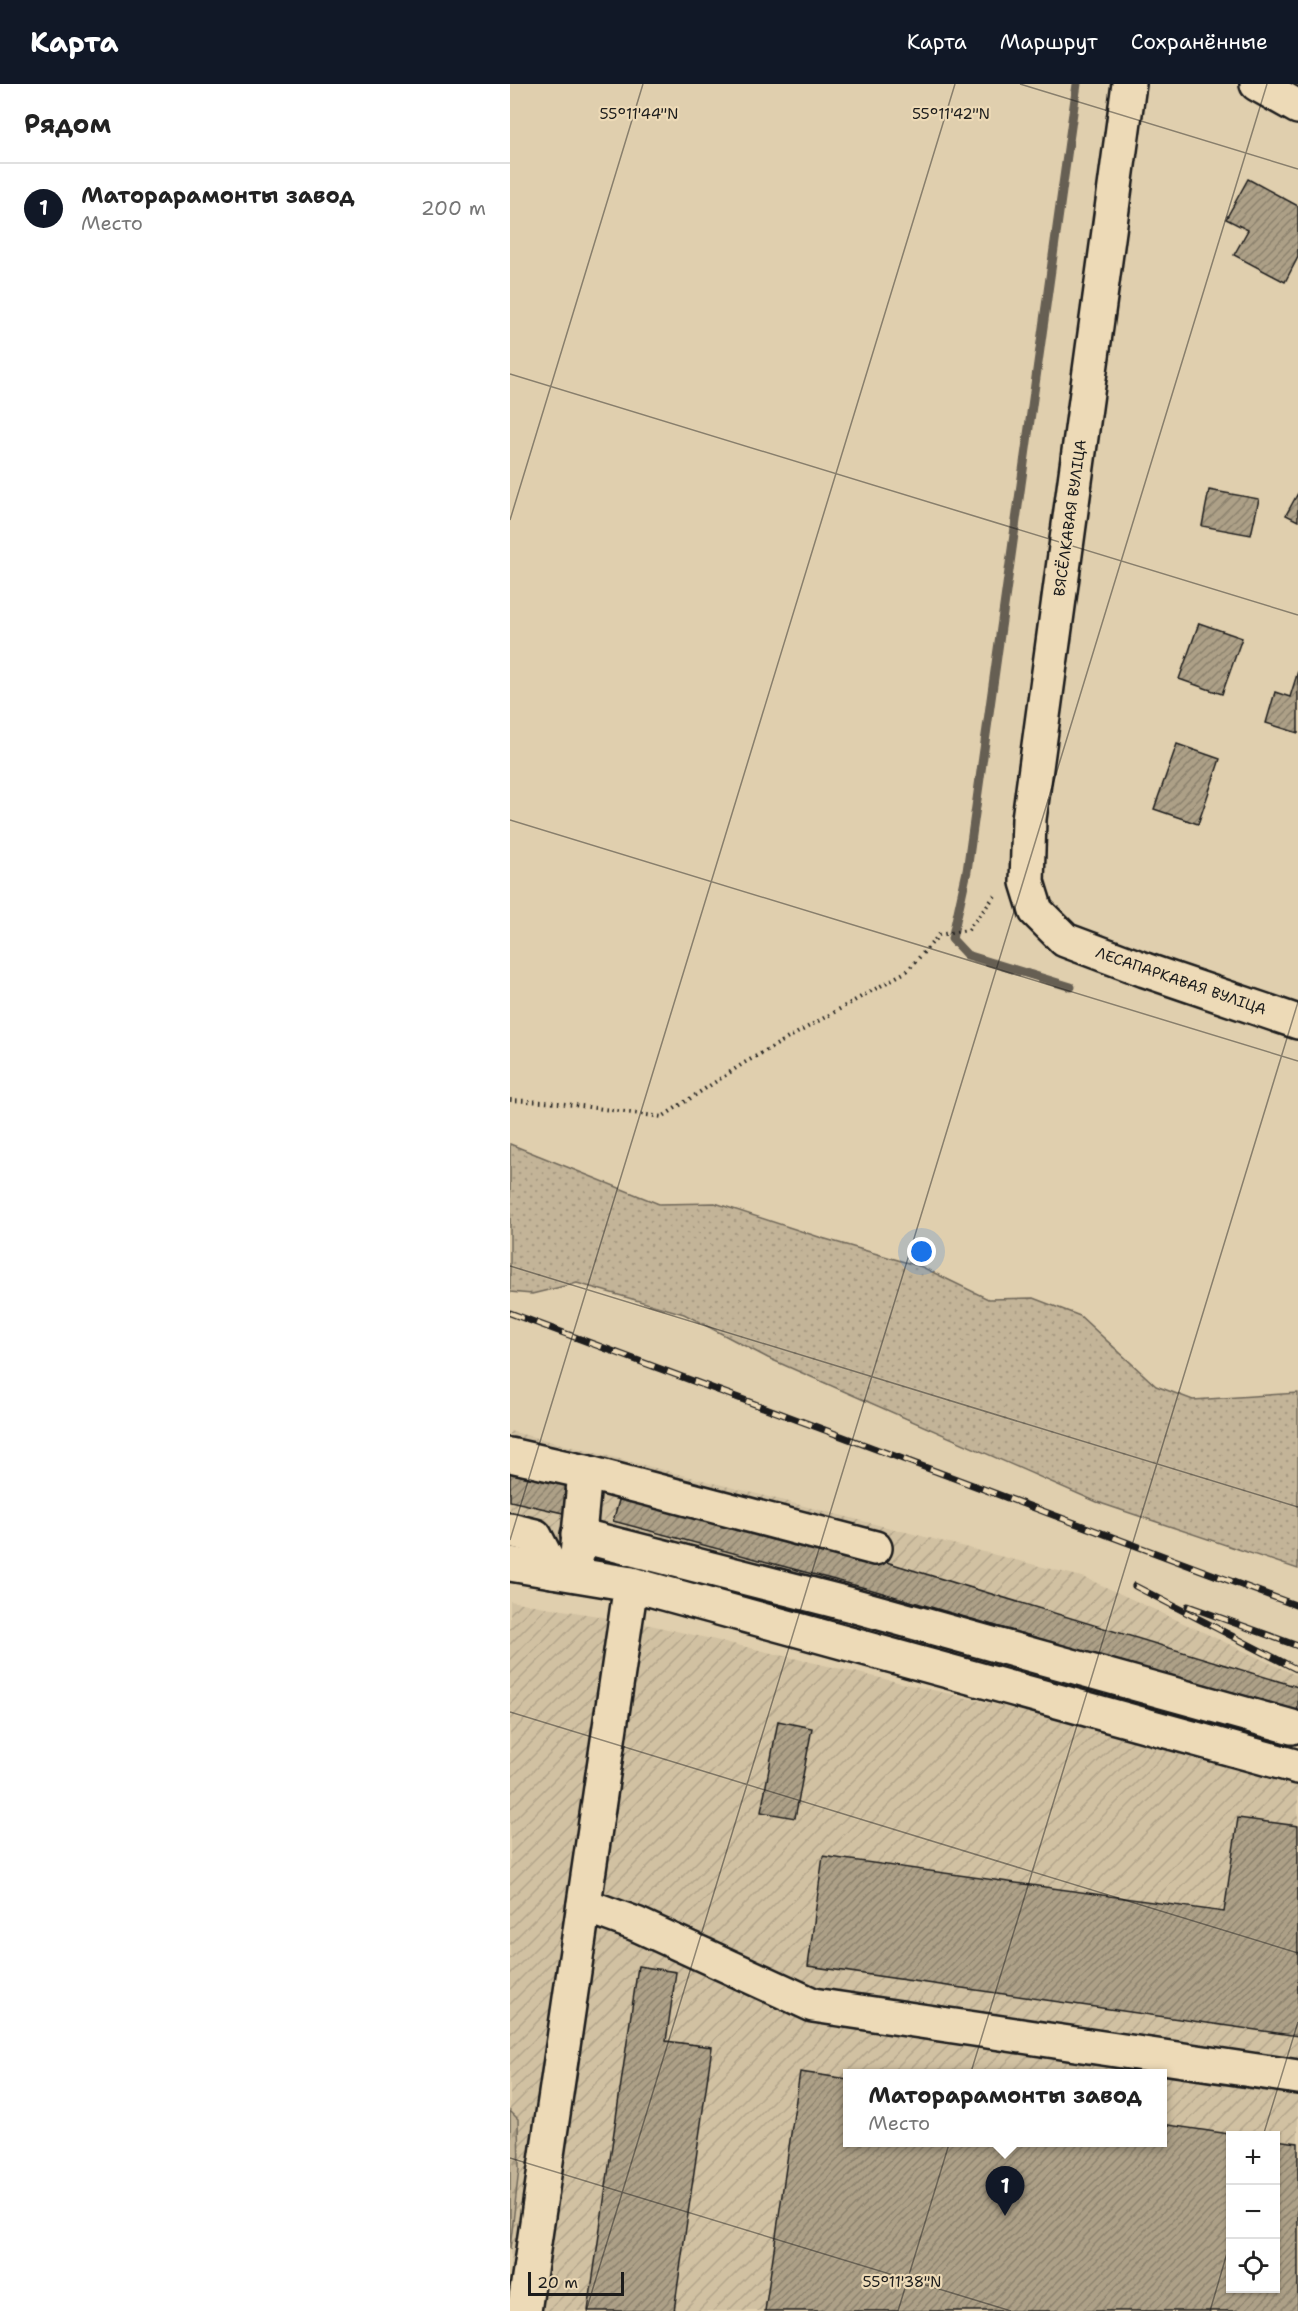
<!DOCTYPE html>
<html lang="ru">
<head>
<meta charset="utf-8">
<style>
  :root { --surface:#fff; --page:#f6f6f6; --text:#222; --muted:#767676; --line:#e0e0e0; --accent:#111827 }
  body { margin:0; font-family:"Shantell Sans",sans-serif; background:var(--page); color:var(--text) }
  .controls { position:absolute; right:18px; bottom:18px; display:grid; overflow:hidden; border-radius:0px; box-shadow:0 2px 4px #0004 }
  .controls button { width:54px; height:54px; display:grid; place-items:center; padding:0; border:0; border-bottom:2px solid var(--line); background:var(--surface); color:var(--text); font:30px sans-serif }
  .scale { position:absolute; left:18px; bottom:15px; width:96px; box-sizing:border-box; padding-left:6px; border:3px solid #1c1c1c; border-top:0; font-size:16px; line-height:21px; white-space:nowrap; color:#1c1c1c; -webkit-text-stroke:4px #eddab7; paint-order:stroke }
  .you { position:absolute; left:412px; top:1168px; width:21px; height:21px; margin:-15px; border:4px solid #fff; border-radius:50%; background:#1a73e8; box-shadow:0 0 0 9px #1a73e833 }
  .badge { display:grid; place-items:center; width:39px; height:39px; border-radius:50%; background:var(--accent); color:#fff; font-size:20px; font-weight:700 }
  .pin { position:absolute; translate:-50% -50px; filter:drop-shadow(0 2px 3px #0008) }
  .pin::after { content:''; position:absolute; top:32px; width:21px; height:18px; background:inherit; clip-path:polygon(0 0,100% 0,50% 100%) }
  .popup { position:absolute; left:333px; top:1985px; width:324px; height:78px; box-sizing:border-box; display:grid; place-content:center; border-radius:0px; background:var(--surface); filter:drop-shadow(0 2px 4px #0005); font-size:20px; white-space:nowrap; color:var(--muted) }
  .popup b { font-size:22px; color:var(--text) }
  .popup::after { content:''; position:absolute; left:50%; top:100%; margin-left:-12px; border:12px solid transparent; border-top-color:var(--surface) }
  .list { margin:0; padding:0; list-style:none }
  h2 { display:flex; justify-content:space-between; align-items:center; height:78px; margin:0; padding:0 24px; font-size:26px }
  h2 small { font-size:20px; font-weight:400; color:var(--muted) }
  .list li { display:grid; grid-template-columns:39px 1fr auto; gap:18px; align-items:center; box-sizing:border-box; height:90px; padding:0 24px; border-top:2px solid var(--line) }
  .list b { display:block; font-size:22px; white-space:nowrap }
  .list p { margin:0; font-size:20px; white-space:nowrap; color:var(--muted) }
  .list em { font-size:20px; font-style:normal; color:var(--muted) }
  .icon { flex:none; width:33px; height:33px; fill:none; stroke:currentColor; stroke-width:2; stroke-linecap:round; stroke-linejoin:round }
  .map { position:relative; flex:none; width:788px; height:2227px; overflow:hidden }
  header { display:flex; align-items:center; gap:36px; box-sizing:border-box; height:84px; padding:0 30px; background:var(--accent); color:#fff }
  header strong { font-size:28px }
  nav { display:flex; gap:33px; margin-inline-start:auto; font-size:21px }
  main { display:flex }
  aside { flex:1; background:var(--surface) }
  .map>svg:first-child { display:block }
  .industrial { fill:url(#industrial-furrows); fill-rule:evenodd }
  .green { fill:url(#green-dots); stroke:#70685a; stroke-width:1.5 }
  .forest { fill:url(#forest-firs); stroke:#70685a; stroke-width:1.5 }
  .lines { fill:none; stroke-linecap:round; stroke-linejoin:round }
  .stream { stroke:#665f53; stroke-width:9 }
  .building { fill:url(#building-hatch); stroke:#1c1c1c; stroke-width:1.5 }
  .minor-casing { stroke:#1c1c1c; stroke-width:38 }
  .path { stroke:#1c1c1c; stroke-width:4; stroke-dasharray:1.5 4.5; stroke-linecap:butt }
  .minor { stroke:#eddab7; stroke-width:33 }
  .rail-casing { stroke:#1c1c1c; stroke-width:7 }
  .rail { stroke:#eddab7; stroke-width:4.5; stroke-dasharray:14; stroke-linecap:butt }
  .ticks { fill:none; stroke:#1c1c1c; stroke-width:1.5; stroke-opacity:0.45 }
  .labels { text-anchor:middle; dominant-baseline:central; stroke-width:4.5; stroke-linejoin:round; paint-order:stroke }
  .street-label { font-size:15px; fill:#1c1c1c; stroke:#eddab7 }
  .ticks-label { font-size:15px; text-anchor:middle; fill:#1c1c1c; stroke:#eddab7; stroke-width:4.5; stroke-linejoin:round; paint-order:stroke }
</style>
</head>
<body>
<header>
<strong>Карта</strong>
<nav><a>Карта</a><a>Маршрут</a><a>Сохранённые</a></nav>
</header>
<main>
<aside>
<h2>Рядом<small></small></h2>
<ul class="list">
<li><span class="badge">1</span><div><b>Маторарамонты завод</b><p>Место</p></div><em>200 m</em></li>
</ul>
</aside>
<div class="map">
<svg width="788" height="2227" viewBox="0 0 788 2227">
  <defs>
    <pattern id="industrial-furrows" width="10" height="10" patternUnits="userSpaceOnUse" patternTransform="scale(1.5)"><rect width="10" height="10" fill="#d1c1a2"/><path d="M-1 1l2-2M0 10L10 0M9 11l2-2" fill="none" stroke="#b3a58b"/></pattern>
    <pattern id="green-dots" width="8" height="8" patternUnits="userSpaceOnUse" patternTransform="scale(1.5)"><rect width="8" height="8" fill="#c3b498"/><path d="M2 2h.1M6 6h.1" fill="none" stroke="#a79a82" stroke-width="1.8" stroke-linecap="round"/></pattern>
    <pattern id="forest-firs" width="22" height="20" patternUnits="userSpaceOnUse" patternTransform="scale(1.5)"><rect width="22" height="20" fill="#c3b498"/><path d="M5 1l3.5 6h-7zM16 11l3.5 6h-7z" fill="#a79a82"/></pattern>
    <pattern id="building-hatch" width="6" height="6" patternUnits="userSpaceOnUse" patternTransform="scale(1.5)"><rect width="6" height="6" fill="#ada087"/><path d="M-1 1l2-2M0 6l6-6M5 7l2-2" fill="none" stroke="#8c826e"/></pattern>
  </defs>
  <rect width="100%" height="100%" fill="#e0cfae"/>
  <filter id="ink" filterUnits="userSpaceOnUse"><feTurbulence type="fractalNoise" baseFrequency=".0167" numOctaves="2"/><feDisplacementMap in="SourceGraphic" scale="12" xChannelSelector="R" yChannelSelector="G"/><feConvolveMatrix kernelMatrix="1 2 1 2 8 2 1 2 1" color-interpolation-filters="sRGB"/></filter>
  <g filter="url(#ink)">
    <g class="industrial">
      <polygon points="0,1347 576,1494 788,1592 788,1661 113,1477 0,1459"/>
      <path d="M0 1517 140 1541 788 1690V2227H0ZM338 1990H652V2058H338ZM720 2052H766V2204H720Z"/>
    </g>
    <polygon class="green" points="0,1060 149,1120 205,1119 312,1154 412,1183 478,1215 523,1214 570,1232 646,1302 683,1316 788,1309 788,1485 587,1418 258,1274 174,1230 67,1199 22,1210 0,1208"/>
    <polygon class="forest" points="0,2027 8,2035 9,2085 0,2165"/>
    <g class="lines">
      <polyline class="stream" points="561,903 457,871 442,855 457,787 567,0"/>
    </g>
    <g class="building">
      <polygon points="738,95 788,122 788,173 775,198 724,171 738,146 716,135"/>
      <polygon points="699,406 749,415 741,451 692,442"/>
      <polygon points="788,409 788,437 776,431"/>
      <polygon points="689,539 732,554 712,610 669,595"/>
      <polygon points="788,587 788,649 756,639 765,608 780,613"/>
      <polygon points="667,660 710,675 688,740 644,725"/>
      <polygon points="0,1385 60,1398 53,1429 0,1417"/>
      <polygon points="112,1406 363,1474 788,1603 788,1630 359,1505 103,1437"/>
      <polygon points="268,1637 302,1644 285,1734 251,1728"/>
      <polygon points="728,1734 788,1742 788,1952 298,1882 313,1772 714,1828"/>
      <polygon points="128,1882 166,1888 156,1957 202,1963 164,2227 78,2227"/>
      <polygon points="290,1988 338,1995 338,2058 652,2058 652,2040 733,2052 720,2052 720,2204 766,2204 766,2056 788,2059 788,2227 255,2227"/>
    </g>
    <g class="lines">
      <g class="minor-casing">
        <g id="minor">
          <polyline points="619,0 519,735 517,798 526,827 555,856 635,886 788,938"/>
          <polyline points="747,0 788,23"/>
          <polyline points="0,1371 75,1388 365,1464"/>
          <polyline points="0,1446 25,1452 43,1487"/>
          <polyline points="68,1451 338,1520 782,1643"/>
          <polyline points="67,1471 75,1388"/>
          <polyline points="0,1480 121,1500 788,1683"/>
          <polyline points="74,1821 126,1840 303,1921 788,1993"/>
          <polyline points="14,2227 121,1500"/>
        </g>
      </g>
      <polyline class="path" points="0,1016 49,1019 152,1033 234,979 397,887 429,851 458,846 487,809"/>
      <use href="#minor" class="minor"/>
      <g class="rail-casing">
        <g id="rail">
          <polyline points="0,1229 788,1522"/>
          <polyline points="625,1502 788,1586"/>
          <polyline points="678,1522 788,1562"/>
        </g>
      </g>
      <use href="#rail" class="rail"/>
    </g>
  </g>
  <path class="ticks" d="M510 0 788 85M0 290 788 531M0 436 133 0M0 736 788 977M0 1182 788 1423M0 1456 445 0M0 1628 788 1869M753 2052 788 1938M0 2074 501 2227M76 2227 757 0M388 2227 788 918M700 2227 720 2159"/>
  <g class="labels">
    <g class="street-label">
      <text transform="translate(560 434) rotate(-82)">ВЯСЁЛКАВАЯ ВУЛІЦА</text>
      <text transform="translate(671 897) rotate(19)">ЛЕСАПАРКАВАЯ ВУЛІЦА</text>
    </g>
  </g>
  <g class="ticks-label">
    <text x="129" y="35">55°11'44"N</text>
    <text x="441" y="35">55°11'42"N</text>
    <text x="392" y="2203">55°11'38"N</text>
  </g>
</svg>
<div class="controls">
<button>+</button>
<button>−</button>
<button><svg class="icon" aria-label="locate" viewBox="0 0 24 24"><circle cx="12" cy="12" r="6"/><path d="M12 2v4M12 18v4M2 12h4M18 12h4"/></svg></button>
</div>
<div class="scale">20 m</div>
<div class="you"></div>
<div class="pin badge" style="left:495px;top:2132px">1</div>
<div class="popup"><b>Маторарамонты завод</b>Место</div>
</div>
</main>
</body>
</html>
